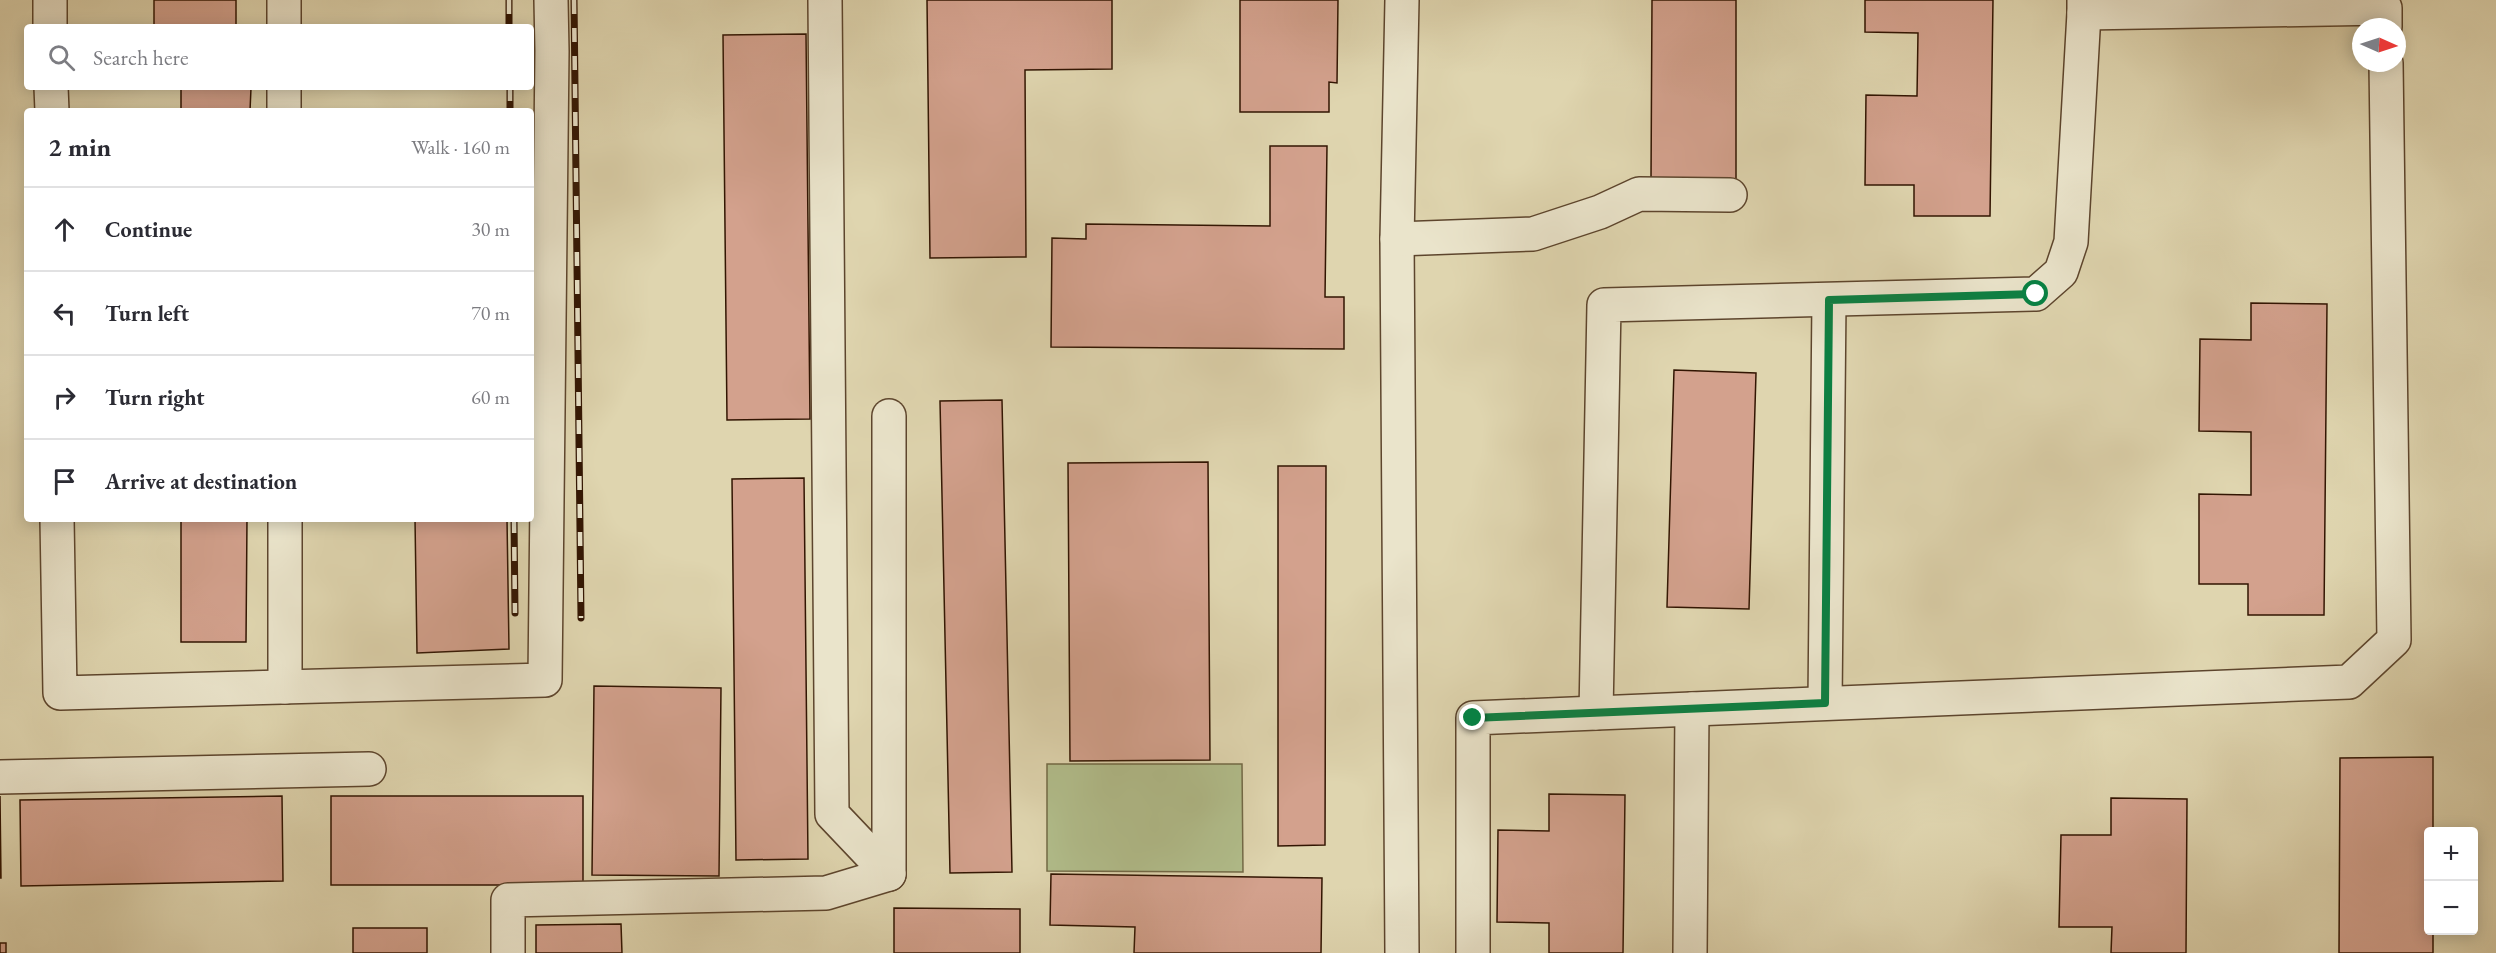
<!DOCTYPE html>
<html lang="en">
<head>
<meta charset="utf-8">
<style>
  :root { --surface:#fff; --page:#f2f2f3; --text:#2b2b33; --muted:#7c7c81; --line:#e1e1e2 }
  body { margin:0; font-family:"EB Garamond",serif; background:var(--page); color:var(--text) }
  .controls { position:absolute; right:18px; bottom:18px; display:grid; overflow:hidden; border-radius:6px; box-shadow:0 3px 15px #0003 }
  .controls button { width:54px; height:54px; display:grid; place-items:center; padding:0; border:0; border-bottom:2px solid var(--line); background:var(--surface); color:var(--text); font:30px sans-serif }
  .compass { position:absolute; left:2352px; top:18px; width:54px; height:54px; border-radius:50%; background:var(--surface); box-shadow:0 3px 15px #0003; rotate:93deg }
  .stop { position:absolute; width:18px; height:18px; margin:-14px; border:4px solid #0b8043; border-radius:50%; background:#fff }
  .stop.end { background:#0b8043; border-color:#fff; box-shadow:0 2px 6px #0008 }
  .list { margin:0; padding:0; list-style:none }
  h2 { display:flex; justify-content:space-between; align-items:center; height:78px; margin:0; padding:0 24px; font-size:26px }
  h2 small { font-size:20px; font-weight:400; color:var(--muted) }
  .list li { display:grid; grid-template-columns:39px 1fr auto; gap:18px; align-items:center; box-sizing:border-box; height:84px; padding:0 24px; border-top:2px solid var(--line) }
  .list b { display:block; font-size:22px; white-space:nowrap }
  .list em { font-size:20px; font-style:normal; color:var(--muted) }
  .icon { flex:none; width:33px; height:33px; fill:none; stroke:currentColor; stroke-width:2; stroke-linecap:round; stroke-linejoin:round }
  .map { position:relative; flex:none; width:2496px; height:953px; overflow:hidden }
  .search { position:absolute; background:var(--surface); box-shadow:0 3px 15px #0003; left:24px; top:24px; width:510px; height:66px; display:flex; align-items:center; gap:15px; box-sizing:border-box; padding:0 21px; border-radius:6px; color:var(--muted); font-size:22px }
  .panel { position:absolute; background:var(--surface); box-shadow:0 3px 15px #0003; left:24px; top:108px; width:510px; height:414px; border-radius:6px }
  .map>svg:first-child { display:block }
  .green { fill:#b1bd8b; stroke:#726946; stroke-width:1.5 }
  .building { fill:#d3a18d; stroke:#321502; stroke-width:1.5 }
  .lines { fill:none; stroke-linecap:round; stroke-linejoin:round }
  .street-casing { stroke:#5d452d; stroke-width:36 }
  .street { stroke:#eae4cb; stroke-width:33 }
  .rail-casing { stroke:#321502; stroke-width:7 }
  .rail { stroke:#eae4cb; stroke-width:4.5; stroke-dasharray:14; stroke-linecap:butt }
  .route { stroke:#0b8043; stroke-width:8 }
</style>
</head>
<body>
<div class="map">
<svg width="2496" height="953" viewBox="0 0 2496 953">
  <rect width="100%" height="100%" fill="#dfd5af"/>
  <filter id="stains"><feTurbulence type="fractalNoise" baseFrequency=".00333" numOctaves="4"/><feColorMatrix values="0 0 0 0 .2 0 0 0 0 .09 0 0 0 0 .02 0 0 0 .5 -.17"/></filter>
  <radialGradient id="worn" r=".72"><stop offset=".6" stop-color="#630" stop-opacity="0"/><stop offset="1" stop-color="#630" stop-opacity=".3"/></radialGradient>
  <polygon class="green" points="1047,764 1242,764 1243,872 1047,871"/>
  <g class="building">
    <rect x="154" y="0" width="82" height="27"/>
    <polygon points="927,0 1112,0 1112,69 1025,70 1026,257 930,258"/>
    <polygon points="1240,0 1338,0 1337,83 1329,82 1329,112 1240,112"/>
    <polygon points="1652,0 1736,0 1736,180 1651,180"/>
    <polygon points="1865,0 1993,0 1990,216 1914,216 1914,185 1865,185 1866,95 1917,96 1918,33 1865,32"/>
    <polygon points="806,34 810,419 727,420 723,35"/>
    <polygon points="181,87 251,88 250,111 181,111"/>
    <polygon points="1270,146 1327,146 1325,297 1344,297 1344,349 1051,347 1052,238 1086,239 1086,224 1270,226"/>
    <polygon points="2251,303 2327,304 2324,615 2248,615 2248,584 2199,584 2199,494 2251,495 2251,432 2199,431 2200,339 2251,340"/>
    <polygon points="1674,370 1756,373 1749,609 1667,607"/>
    <polygon points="1002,400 1012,872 950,873 940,401"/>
    <polygon points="1208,462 1210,760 1070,761 1068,463"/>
    <polygon points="1278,466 1326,466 1325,845 1278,846"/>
    <polygon points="804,478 808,859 736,860 732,479"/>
    <polygon points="181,519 247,519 246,642 181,642"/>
    <polygon points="415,519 507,519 509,649 417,653"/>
    <polygon points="594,686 721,688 719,876 592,875"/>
    <polygon points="2433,757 2433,832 2428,832 2428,930 2433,930 2433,953 2339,953 2340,758"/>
    <polygon points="1549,794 1625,795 1623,953 1549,953 1549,923 1497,922 1498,830 1549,831"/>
    <polygon points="0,796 1,878 0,878"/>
    <polygon points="282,796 283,881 21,886 20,800"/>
    <rect x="331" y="796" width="252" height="89"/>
    <polygon points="2111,798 2187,799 2186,953 2111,953 2112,927 2059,927 2061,835 2111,835"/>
    <polygon points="1051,874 1322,878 1321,953 1134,953 1135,927 1050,925"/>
    <polygon points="894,908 1020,909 1020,953 894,953"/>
    <polygon points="621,924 622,953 536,953 536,925"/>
    <rect x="353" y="928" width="74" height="25"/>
    <rect x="0" y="943" width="6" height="10"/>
  </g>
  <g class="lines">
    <g class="street-casing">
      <g id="street">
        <polyline points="50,0 50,27"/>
        <polyline points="1402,0 1397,239 1402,953"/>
        <polyline points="2084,0 2084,13 2385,8 2385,27"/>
        <polyline points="284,27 284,0"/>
        <polyline points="51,87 52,111"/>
        <polyline points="284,87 284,111"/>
        <polyline points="1397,239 1533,234 1600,212 1639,194 1730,195"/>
        <polyline points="57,519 60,693 545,680 552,51 551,0"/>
        <polyline points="285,519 285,687"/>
        <polyline points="1825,703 1829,300"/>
        <polyline points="1596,713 1604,305 2036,294 2061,272 2071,242 2084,13"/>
        <polyline points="0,777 369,769"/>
        <polyline points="889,874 889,416"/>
        <polyline points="508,953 508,900 826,893 889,874 832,814 825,0"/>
        <polyline points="1473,953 1473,718 2349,682 2394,640 2386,63"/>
        <polyline points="1690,953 1692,709"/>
      </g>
    </g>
    <use href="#street" class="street"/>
    <g class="rail-casing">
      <g id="rail">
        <polyline points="509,0 509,27"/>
        <polyline points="574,0 581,618"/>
        <polyline points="510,87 510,111"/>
        <polyline points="514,519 515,613"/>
      </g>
    </g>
    <use href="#rail" class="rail"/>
  </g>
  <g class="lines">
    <polyline class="route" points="1473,718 1825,703 1829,300 2036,294"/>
  </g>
  <rect width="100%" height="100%" filter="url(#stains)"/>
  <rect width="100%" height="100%" fill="url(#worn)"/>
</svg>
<div class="controls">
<button>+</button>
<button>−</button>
</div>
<svg class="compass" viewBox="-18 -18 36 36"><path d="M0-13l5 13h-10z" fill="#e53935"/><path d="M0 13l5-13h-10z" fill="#7c7c81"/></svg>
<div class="stop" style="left:2036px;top:294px"></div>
<div class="stop end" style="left:1473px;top:718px"></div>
<div class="search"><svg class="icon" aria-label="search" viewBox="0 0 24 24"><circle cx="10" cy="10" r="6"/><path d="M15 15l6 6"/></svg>Search here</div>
<section class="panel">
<h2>2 min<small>Walk · 160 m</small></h2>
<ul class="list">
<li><svg class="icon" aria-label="ahead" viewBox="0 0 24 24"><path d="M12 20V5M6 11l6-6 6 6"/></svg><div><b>Continue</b></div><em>30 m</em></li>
<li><svg class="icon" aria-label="left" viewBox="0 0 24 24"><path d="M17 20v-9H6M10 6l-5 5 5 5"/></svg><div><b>Turn left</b></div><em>70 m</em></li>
<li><svg class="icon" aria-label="right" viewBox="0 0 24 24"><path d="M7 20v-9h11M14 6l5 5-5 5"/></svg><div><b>Turn right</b></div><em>60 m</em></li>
<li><svg class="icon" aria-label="arrive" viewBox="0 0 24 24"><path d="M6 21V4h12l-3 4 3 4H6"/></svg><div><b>Arrive at destination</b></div></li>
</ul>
</section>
</div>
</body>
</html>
